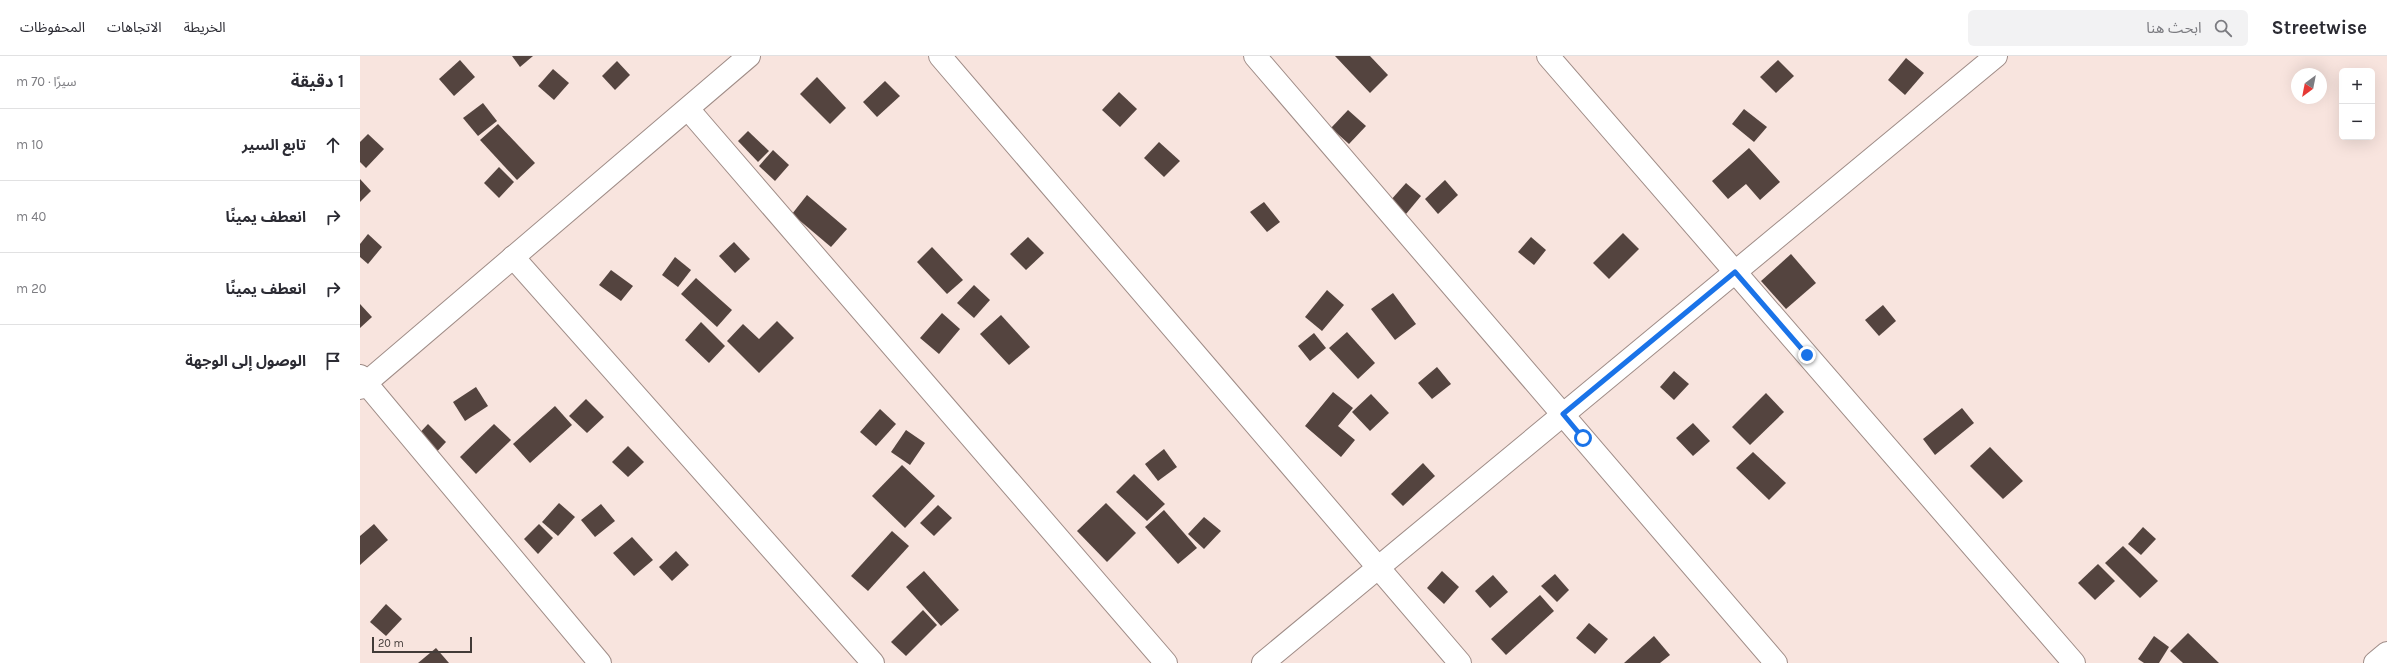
<!DOCTYPE html>
<html lang="ar">
<head>
<meta charset="utf-8">
<style>
  :root { --surface:#fff; --page:#f2f2f3; --text:#2b2b33; --muted:#7c7c81; --line:#e1e1e2 }
  body { margin:0; font-family:Karla,"Noto Sans Arabic",sans-serif; background:var(--page); color:var(--text); direction:rtl }
  .controls { position:absolute; right:12px; top:12px; display:grid; overflow:hidden; border-radius:6px; box-shadow:0 4px 16px #0002 }
  .controls button { width:36px; height:36px; display:grid; place-items:center; padding:0; border:0; border-bottom:1px solid var(--line); background:var(--surface); color:var(--text); font:20px sans-serif }
  .compass { position:absolute; left:1931px; top:12px; width:36px; height:36px; border-radius:50%; background:var(--surface); box-shadow:0 4px 16px #0002; rotate:212deg }
  .scale { position:absolute; left:12px; bottom:10px; width:100px; box-sizing:border-box; padding-left:4px; border:2px solid #423b38; border-top:0; font-size:11px; line-height:14px; white-space:nowrap; color:#423b38; -webkit-text-stroke:3px #f8e4de; paint-order:stroke }
  .stop { position:absolute; width:12px; height:12px; margin:-9px; border:3px solid #1a73e8; border-radius:50%; background:#fff }
  .stop.end { background:#1a73e8; border-color:#fff; box-shadow:0 1px 4px #0008 }
  .list { margin:0; padding:0; list-style:none }
  h2 { display:flex; justify-content:space-between; align-items:center; height:52px; margin:0; padding:0 16px; font-size:17px }
  h2 small { font-size:13px; font-weight:400; color:var(--muted) }
  .list li { display:grid; grid-template-columns:26px 1fr auto; gap:12px; align-items:center; box-sizing:border-box; height:72px; padding:0 16px; border-top:1px solid var(--line) }
  .list b { display:block; font-size:15px; white-space:nowrap }
  .list em { font-size:13px; font-style:normal; color:var(--muted) }
  .icon { flex:none; width:22px; height:22px; fill:none; stroke:currentColor; stroke-width:2; stroke-linecap:round; stroke-linejoin:round }
  .map { position:relative; flex:none; width:2027px; height:607px; overflow:hidden; direction:ltr }
  header { display:flex; align-items:center; gap:24px; box-sizing:border-box; height:56px; padding:0 20px; background:var(--surface); border-bottom:1px solid var(--line) }
  header strong { font-size:19px }
  nav { display:flex; gap:22px; margin-inline-start:auto; font-size:14px }
  .search { width:280px; height:36px; background:var(--page); display:flex; align-items:center; gap:10px; box-sizing:border-box; padding:0 14px; border-radius:6px; color:var(--muted); font-size:15px }
  main { display:flex }
  aside { flex:1; background:var(--surface) }
  .map>svg:first-child { display:block }
  .building { fill:#54443f }
  .lines { fill:none; stroke-linecap:round; stroke-linejoin:round }
  .minor-casing { stroke:#9f8c87; stroke-width:24 }
  .minor { stroke:#fff; stroke-width:22 }
  .route { stroke:#1a73e8; stroke-width:5 }
</style>
</head>
<body>
<header>
<strong>Streetwise</strong>
<div class="search"><svg class="icon" aria-label="search" viewBox="0 0 24 24"><circle cx="10" cy="10" r="6"/><path d="M15 15l6 6"/></svg>ابحث هنا</div>
<nav><a>الخريطة</a><a>الاتجاهات</a><a>المحفوظات</a></nav>
</header>
<main>
<div class="map">
<svg width="2027" height="607" viewBox="0 0 2027 607">
  <rect width="100%" height="100%" fill="#f8e4de"/>
  <g class="building">
    <polygon points="152,0 173,0 160,11"/>
    <polygon points="975,0 1010,0 1028,19 1010,37"/>
    <polygon points="1546,2 1564,17 1545,39 1528,24"/>
    <polygon points="100,4 115,21 94,40 79,23"/>
    <polygon points="1418,4 1434,20 1416,37 1400,21"/>
    <polygon points="257,5 270,19 255,34 242,20"/>
    <polygon points="193,13 209,27 194,44 178,30"/>
    <polygon points="457,21 486,52 470,68 440,38"/>
    <polygon points="525,25 540,40 517,61 503,46"/>
    <polygon points="759,36 777,53 760,71 742,54"/>
    <polygon points="123,47 137,65 118,80 103,62"/>
    <polygon points="1384,53 1407,71 1394,86 1372,68"/>
    <polygon points="988,54 1006,70 989,88 971,72"/>
    <polygon points="138,68 175,107 157,124 120,84"/>
    <polygon points="388,75 409,95 398,106 378,85"/>
    <polygon points="8,78 24,93 6,112 0,106 0,86"/>
    <polygon points="799,86 820,105 804,121 784,102"/>
    <polygon points="1389,92 1420,126 1400,144 1386,128 1368,143 1352,125"/>
    <polygon points="413,94 429,109 415,125 399,110"/>
    <polygon points="139,111 154,126 139,142 124,127"/>
    <polygon points="0,123 11,135 0,146"/>
    <polygon points="1085,124 1098,139 1078,158 1065,143"/>
    <polygon points="1046,127 1061,140 1046,158 1030,145"/>
    <polygon points="447,139 487,173 471,191 432,158"/>
    <polygon points="904,146 920,166 907,176 890,156"/>
    <polygon points="1263,177 1279,193 1249,223 1233,207"/>
    <polygon points="8,178 22,191 8,208 0,201 0,188"/>
    <polygon points="668,181 684,197 666,214 650,198"/>
    <polygon points="1171,181 1186,194 1174,209 1158,196"/>
    <polygon points="374,186 390,203 375,217 359,200"/>
    <polygon points="572,191 603,224 587,238 557,206"/>
    <polygon points="1431,198 1456,227 1426,253 1401,225"/>
    <polygon points="315,201 331,214 318,231 302,219"/>
    <polygon points="251,214 273,230 261,245 239,229"/>
    <polygon points="336,222 372,254 357,271 321,238"/>
    <polygon points="614,229 630,244 614,262 597,247"/>
    <polygon points="967,234 984,249 962,275 945,261"/>
    <polygon points="1033,237 1056,268 1035,284 1011,253"/>
    <polygon points="0,248 12,261 0,272"/>
    <polygon points="1523,249 1536,265 1519,280 1505,264"/>
    <polygon points="582,257 600,273 579,298 560,282"/>
    <polygon points="641,259 670,291 649,309 620,278"/>
    <polygon points="417,265 434,282 399,317 367,285 383,268 399,283"/>
    <polygon points="341,266 365,290 349,307 325,284"/>
    <polygon points="987,276 1015,307 998,323 969,292"/>
    <polygon points="954,277 966,292 950,305 938,290"/>
    <polygon points="1077,311 1091,328 1072,343 1058,327"/>
    <polygon points="1314,315 1329,328 1314,344 1300,331"/>
    <polygon points="116,331 128,350 105,365 93,346"/>
    <polygon points="973,336 993,352 978,370 995,384 981,401 945,370"/>
    <polygon points="1406,337 1424,356 1390,389 1372,371"/>
    <polygon points="1011,338 1029,357 1010,375 992,356"/>
    <polygon points="226,343 244,361 227,377 209,360"/>
    <polygon points="195,350 212,369 170,407 153,388"/>
    <polygon points="1602,352 1614,367 1575,399 1563,383"/>
    <polygon points="520,353 536,368 516,390 500,376"/>
    <polygon points="1333,367 1350,385 1333,400 1316,382"/>
    <polygon points="68,368 86,386 71,402 53,384"/>
    <polygon points="134,368 151,384 116,418 100,401"/>
    <polygon points="546,374 565,387 550,409 531,396"/>
    <polygon points="268,390 284,406 268,421 252,406"/>
    <polygon points="1630,391 1663,425 1643,443 1610,410"/>
    <polygon points="804,393 817,411 798,425 785,408"/>
    <polygon points="1393,396 1426,427 1409,444 1376,412"/>
    <polygon points="1063,407 1075,420 1043,450 1031,438"/>
    <polygon points="542,409 575,440 545,472 512,440"/>
    <polygon points="774,418 805,448 787,465 756,436"/>
    <polygon points="199,447 215,461 198,480 182,466"/>
    <polygon points="746,447 776,477 747,506 717,475"/>
    <polygon points="241,448 255,465 235,481 221,464"/>
    <polygon points="578,449 592,462 574,480 560,467"/>
    <polygon points="804,454 837,492 818,508 785,471"/>
    <polygon points="844,461 861,475 844,493 828,478"/>
    <polygon points="14,468 28,484 0,509 0,480"/>
    <polygon points="179,468 193,482 178,498 164,483"/>
    <polygon points="1783,471 1796,483 1781,499 1768,488"/>
    <polygon points="532,475 549,490 508,535 491,520"/>
    <polygon points="272,481 293,504 274,520 253,497"/>
    <polygon points="1763,490 1798,525 1780,542 1745,507"/>
    <polygon points="316,495 329,509 312,525 299,511"/>
    <polygon points="1738,508 1755,525 1735,544 1718,527"/>
    <polygon points="564,515 599,554 581,570 546,531"/>
    <polygon points="1082,515 1099,531 1084,548 1067,532"/>
    <polygon points="1195,518 1209,534 1197,546 1181,530"/>
    <polygon points="1133,519 1148,536 1130,552 1115,535"/>
    <polygon points="1180,539 1194,555 1146,599 1131,583"/>
    <polygon points="26,548 42,563 26,580 10,566"/>
    <polygon points="563,554 577,569 546,600 531,586"/>
    <polygon points="1229,567 1248,583 1235,598 1216,582"/>
    <polygon points="1828,577 1859,607 1823,607 1810,595"/>
    <polygon points="1294,580 1310,599 1300,607 1264,607"/>
    <polygon points="1794,580 1809,591 1799,607 1784,607 1778,603"/>
    <polygon points="76,592 89,607 58,607"/>
  </g>
  <g class="lines">
    <g class="minor-casing">
      <g id="minor">
        <polyline points="580,0 1100,607"/>
        <polyline points="895,0 1416,607"/>
        <polyline points="1188,0 1714,607"/>
        <polyline points="328,53 806,607"/>
        <polyline points="153,201 513,607"/>
        <polyline points="0,320 240,607"/>
        <polyline points="0,332 389,0"/>
        <polyline points="903,607 1636,0"/>
        <polyline points="2015,607 2027,597"/>
      </g>
    </g>
    <use href="#minor" class="minor"/>
  </g>
  <g class="lines">
    <polyline class="route" points="1223,382 1203,358 1375,216 1447,299"/>
  </g>
</svg>
<div class="controls">
<button>+</button>
<button>−</button>
</div>
<svg class="compass" viewBox="-18 -18 36 36"><path d="M0-13l5 13h-10z" fill="#e53935"/><path d="M0 13l5-13h-10z" fill="#7c7c81"/></svg>
<div class="scale">20 m</div>
<div class="stop" style="left:1223px;top:382px"></div>
<div class="stop end" style="left:1447px;top:299px"></div>
</div>
<aside>
<h2>1 دقيقة<small>سيرًا · 70 m</small></h2>
<ul class="list">
<li><svg class="icon" aria-label="ahead" viewBox="0 0 24 24"><path d="M12 20V5M6 11l6-6 6 6"/></svg><div><b>تابع السير</b></div><em>10 m</em></li>
<li><svg class="icon" aria-label="right" viewBox="0 0 24 24"><path d="M7 20v-9h11M14 6l5 5-5 5"/></svg><div><b>انعطف يمينًا</b></div><em>40 m</em></li>
<li><svg class="icon" aria-label="right" viewBox="0 0 24 24"><path d="M7 20v-9h11M14 6l5 5-5 5"/></svg><div><b>انعطف يمينًا</b></div><em>20 m</em></li>
<li><svg class="icon" aria-label="arrive" viewBox="0 0 24 24"><path d="M6 21V4h12l-3 4 3 4H6"/></svg><div><b>الوصول إلى الوجهة</b></div></li>
</ul>
</aside>
</main>
</body>
</html>
